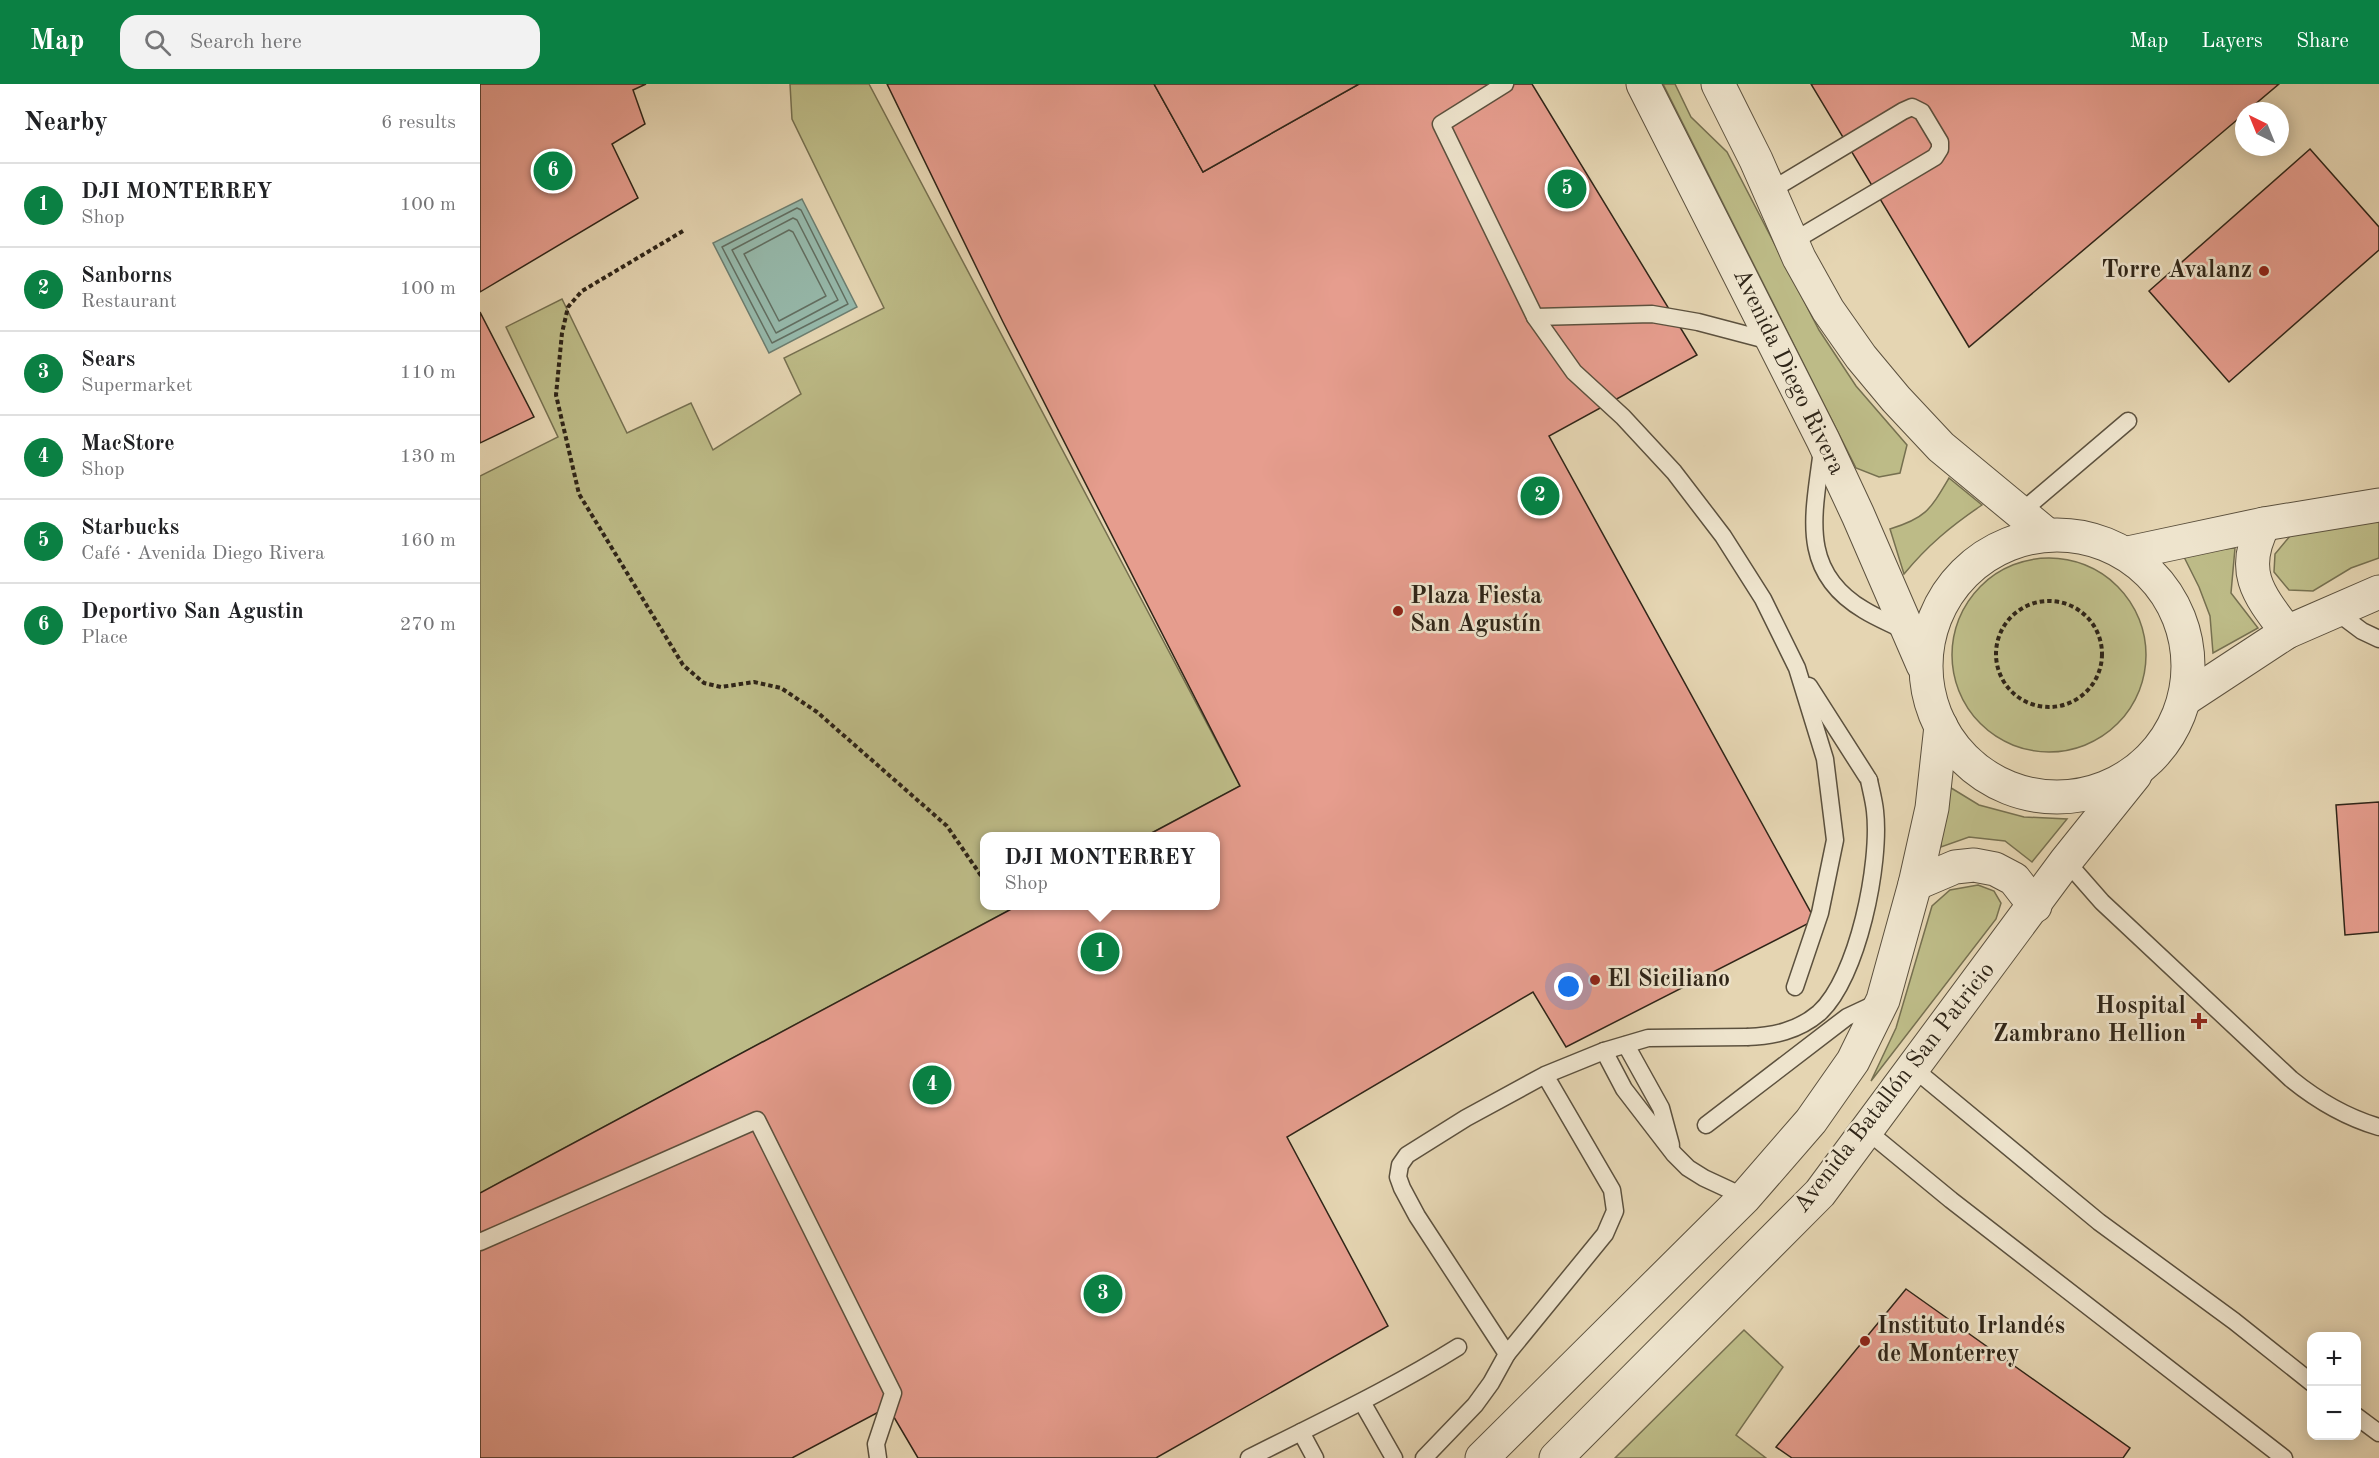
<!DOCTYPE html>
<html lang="en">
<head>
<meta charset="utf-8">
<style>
  :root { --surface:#fff; --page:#f2f2f2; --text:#202124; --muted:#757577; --line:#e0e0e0; --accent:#0b8043 }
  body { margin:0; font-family:"Old Standard TT",serif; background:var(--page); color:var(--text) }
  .controls { position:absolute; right:18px; bottom:18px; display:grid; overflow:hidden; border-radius:12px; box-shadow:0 3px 15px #0003 }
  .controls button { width:54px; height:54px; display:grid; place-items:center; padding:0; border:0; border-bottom:2px solid var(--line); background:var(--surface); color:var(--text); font:30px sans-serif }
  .compass { position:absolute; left:1755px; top:18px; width:54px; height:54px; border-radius:50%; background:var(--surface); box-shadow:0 3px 15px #0003; rotate:317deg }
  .you { position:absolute; left:1089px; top:903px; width:21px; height:21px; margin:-15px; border:4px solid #fff; border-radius:50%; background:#1a73e8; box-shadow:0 0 0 9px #1a73e833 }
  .badge { display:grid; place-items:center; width:39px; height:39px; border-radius:50%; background:var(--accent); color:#fff; font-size:20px; font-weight:700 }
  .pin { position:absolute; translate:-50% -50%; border:3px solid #fff; box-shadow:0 2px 6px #0006 }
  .popup { position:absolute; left:500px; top:748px; width:240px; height:78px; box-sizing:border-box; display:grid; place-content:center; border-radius:12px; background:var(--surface); filter:drop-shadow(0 2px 4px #0005); font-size:20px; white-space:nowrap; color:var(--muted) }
  .popup b { font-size:22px; color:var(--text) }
  .popup::after { content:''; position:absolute; left:50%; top:100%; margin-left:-12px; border:12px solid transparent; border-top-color:var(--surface) }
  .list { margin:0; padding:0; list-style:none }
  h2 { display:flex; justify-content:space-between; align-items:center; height:78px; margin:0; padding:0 24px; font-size:26px }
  h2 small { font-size:20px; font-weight:400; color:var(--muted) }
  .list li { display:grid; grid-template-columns:39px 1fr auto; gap:18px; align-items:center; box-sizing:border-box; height:84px; padding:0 24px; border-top:2px solid var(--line) }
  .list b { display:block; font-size:22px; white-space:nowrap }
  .list p { margin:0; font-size:20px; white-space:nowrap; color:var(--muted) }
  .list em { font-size:20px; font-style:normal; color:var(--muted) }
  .icon { flex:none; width:33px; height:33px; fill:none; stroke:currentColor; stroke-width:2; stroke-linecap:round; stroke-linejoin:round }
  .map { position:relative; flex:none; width:1899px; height:1374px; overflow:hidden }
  header { display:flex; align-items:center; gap:36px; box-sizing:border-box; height:84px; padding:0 30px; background:var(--accent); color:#fff }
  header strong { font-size:28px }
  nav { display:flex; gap:33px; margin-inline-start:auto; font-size:21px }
  .search { width:420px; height:54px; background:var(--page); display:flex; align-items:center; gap:15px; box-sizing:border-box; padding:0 21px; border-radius:18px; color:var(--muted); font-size:22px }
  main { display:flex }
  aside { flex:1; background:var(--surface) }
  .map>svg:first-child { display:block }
  .green { fill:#bdbb87; stroke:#767050; stroke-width:1.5 }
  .water { fill:#96b9ab; stroke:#6d7e70; stroke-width:1.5 }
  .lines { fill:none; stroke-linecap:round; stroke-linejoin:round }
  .shore { stroke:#626f62; stroke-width:1.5 }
  .building { fill:#e69d8e; stroke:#2f2518; stroke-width:1.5 }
  .service-casing { stroke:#5c513e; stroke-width:19 }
  .tertiary-casing { stroke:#5c513e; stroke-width:35 }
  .path { stroke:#2f2518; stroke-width:4; stroke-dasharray:4.5 3; stroke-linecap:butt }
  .service { stroke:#eee4cd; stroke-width:16 }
  .tertiary { stroke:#eee4cd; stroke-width:33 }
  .service-bridge-casing { stroke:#5c513e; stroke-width:19; stroke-linecap:butt }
  .service-bridge { stroke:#eee4cd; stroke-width:16 }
  .poi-dot { fill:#8f2418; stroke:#eee4cd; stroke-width:2 }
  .labels { text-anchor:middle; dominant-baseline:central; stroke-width:5; stroke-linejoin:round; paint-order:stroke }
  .poi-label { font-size:24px; font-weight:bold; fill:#2f2518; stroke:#eee4cd; text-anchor:start }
  .street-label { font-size:24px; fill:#2f2518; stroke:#eee4cd }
</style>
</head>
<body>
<header>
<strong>Map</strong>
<div class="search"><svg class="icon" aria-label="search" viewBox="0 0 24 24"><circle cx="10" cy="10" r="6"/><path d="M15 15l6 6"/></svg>Search here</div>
<nav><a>Map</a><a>Layers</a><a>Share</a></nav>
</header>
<main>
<aside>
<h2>Nearby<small>6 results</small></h2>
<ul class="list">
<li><span class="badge">1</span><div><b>DJI MONTERREY</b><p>Shop</p></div><em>100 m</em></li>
<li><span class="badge">2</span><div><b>Sanborns</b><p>Restaurant</p></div><em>100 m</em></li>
<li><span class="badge">3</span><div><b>Sears</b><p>Supermarket</p></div><em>110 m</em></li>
<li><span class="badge">4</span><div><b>MacStore</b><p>Shop</p></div><em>130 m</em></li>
<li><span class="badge">5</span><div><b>Starbucks</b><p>Café · Avenida Diego Rivera</p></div><em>160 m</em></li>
<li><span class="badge">6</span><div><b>Deportivo San Agustin</b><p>Place</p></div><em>270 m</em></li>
</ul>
</aside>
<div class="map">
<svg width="1899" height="1374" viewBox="0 0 1899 1374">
  <rect width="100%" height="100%" fill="#e5d5b2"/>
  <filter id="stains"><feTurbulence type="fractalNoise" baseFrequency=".00333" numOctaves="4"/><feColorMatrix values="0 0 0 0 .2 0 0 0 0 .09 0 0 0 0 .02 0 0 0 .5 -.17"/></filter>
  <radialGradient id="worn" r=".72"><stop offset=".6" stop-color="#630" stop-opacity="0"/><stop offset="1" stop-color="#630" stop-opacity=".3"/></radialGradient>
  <g class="green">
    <polygon points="310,0 389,0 760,702 666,752 504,752 504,822 537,822 0,1109 0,392 78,353 26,243 82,215 147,349 211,319 233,366 321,310 304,274 404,224 312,35"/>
    <polygon points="1183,0 1195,0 1211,33 1247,68 1339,246 1376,302 1427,361 1420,389 1399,393 1376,384"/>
    <path d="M1469 394 1502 421C1471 442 1448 461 1424 490L1410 445C1446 434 1450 426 1469 394Z"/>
    <polygon points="1899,434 1899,474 1871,484 1833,507 1809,506 1794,488 1795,470 1810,452"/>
    <polygon points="1755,464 1751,509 1778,544 1733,569 1730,532 1719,503 1702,469"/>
    <circle cx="1569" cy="571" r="97"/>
    <polygon points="1463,699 1499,721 1544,733 1587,735 1552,778 1525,757 1489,753 1461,763"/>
    <polygon points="1498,801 1514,807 1521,819 1516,835 1391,997 1416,944 1452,822 1470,806"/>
    <polygon points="1264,1246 1303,1283 1256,1351 1286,1374 1135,1374"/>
  </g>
  <polygon class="water" points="322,115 377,223 289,269 233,159"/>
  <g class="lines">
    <g class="shore">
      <polygon points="317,124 321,126 368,220 292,259 242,163"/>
      <polygon points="313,134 317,136 358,216 296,249 252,166"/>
      <polygon points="309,146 313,148 346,212 299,237 264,170"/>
    </g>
  </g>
  <g class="building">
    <polygon points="0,0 166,0 153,6 165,40 132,60 158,114 0,208"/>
    <polygon points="407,0 674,0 723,88 879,0 1052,0 1217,271 1069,352 1335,836 1086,963 1053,908 807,1053 908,1242 676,1374 438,1374 408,1323 312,1374 0,1374 0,1109 537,822 736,822 736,752 666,752 760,702 523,238"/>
    <polygon points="674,0 879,0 723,88"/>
    <polygon points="1331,0 1799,0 1767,27 1764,27 1764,30 1489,263"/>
    <polygon points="1830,65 1899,143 1899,166 1749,298 1669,207"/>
    <polygon points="0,228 54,333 0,359"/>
    <polygon points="1899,718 1899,848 1865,851 1856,721"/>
    <polygon points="1426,1205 1650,1364 1643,1374 1312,1374 1296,1363"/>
  </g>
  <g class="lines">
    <g class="service-casing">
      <g id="service">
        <polyline points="1025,0 961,40 1055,233 1094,288 1143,333 1194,388 1243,452 1283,515 1317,584 1345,675 1355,756 1340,829 1315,903"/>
        <polyline points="1290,107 1423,27 1432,23 1442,28 1460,58 1460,65 1455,73 1312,158"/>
        <polyline points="1055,233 1172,230 1218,238 1294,258"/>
        <path d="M1342 366C1334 430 1318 487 1384 526 1397 534 1412 540 1425 547"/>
        <polyline points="1541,428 1648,337"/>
        <polyline points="1854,526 1882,547 1899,555"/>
        <polyline points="1329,602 1389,696"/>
        <path d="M1586 777 1622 818 1811 995C1838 1017 1865 1033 1899 1043"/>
        <polyline points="1146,961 1181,1024 1191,1061"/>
        <polyline points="1124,967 1144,1005 1194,1070 1208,1084 1224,1094 1265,1113"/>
        <polyline points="1433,984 1619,1138 1754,1237 1832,1299"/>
        <polyline points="1065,991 1132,1106 1135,1127 1125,1150 1027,1270 937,1132 922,1104 918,1093 920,1081 927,1071 986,1034 1065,991 1124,967 1168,954 1267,953"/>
        <polyline points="1226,1041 1367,933 1399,918"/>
        <polyline points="1386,1046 1471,1116 1804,1374"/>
        <polyline points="0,1158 277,1036 413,1309 396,1360 398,1374"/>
        <polyline points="882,1318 914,1374"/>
        <polyline points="1876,1332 1899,1349"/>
        <polyline points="821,1348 835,1374"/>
        <path d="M769 1374C840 1338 911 1305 978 1263"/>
        <polyline points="944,1374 995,1321 1011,1299 1027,1270"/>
      </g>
    </g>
    <g class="tertiary-casing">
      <g id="tertiary">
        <polyline points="1163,0 1343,356 1378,431 1443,581"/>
        <polyline points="1238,0 1276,76 1319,174 1348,226 1381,273 1416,315 1461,363 1565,449"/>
        <path d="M1784 440C1759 487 1778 510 1807 548"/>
        <circle cx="1577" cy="582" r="131"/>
        <polyline points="1648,469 1784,440 1899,421"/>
        <polyline points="1708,613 1807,548 1899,508"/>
        <polyline points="1435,800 1475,783 1494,781 1515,785 1534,795 1555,822"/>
        <polyline points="1002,1374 1265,1113 1331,1037 1373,977 1403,916 1435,800 1452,724 1461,642"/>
        <polyline points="1076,1374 1340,1109 1586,777 1655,691"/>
      </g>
    </g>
    <g class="path">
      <polyline points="203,147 102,207 88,223 82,249 76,311 99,410 203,581 224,599 241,603 274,598 301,604 337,628 467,742 504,796"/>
      <circle cx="1569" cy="570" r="53"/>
    </g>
    <use href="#service" class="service"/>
    <use href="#tertiary" class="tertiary"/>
    <g class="service-bridge-casing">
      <path id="service-bridge" d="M1267 953C1293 952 1318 947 1339 929 1378 894 1401 779 1395 727 1394 717 1391 706 1389 696"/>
    </g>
    <use href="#service-bridge" class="service-bridge"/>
  </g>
  <g class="poi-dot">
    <circle cx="1784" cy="187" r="6"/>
    <circle cx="918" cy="527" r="6"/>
    <circle cx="1115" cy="896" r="6"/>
    <path d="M1716 928h6v6h6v6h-6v6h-6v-6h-6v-6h6z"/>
    <circle cx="1385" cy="1257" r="6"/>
  </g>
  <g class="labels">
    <g class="poi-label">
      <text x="1772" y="187" text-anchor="end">Torre Avalanz</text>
      <text x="930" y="513">Plaza Fiesta<tspan x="930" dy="28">San Agustín</tspan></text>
      <text x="1127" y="896">El Siciliano</text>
      <text x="1706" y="923" text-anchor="end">Hospital<tspan x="1706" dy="28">Zambrano Hellion</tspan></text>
      <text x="1397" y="1243">Instituto Irlandés<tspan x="1397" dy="28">de Monterrey</tspan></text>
    </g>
    <g class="street-label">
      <text transform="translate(1308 288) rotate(64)">Avenida Diego Rivera</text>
      <text transform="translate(1415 1004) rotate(-52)">Avenida Batallón San Patricio</text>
    </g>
  </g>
  <rect width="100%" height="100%" filter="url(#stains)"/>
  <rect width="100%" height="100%" fill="url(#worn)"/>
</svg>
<div class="controls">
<button>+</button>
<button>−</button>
</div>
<svg class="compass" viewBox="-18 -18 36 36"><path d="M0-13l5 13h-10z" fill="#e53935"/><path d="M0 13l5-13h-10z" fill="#757577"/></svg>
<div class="you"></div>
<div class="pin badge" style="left:620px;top:868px">1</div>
<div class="popup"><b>DJI MONTERREY</b>Shop</div>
<div class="pin badge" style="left:1060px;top:412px">2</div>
<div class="pin badge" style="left:623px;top:1210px">3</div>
<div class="pin badge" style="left:452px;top:1001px">4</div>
<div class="pin badge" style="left:1087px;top:105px">5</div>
<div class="pin badge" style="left:73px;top:87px">6</div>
</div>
</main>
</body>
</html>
